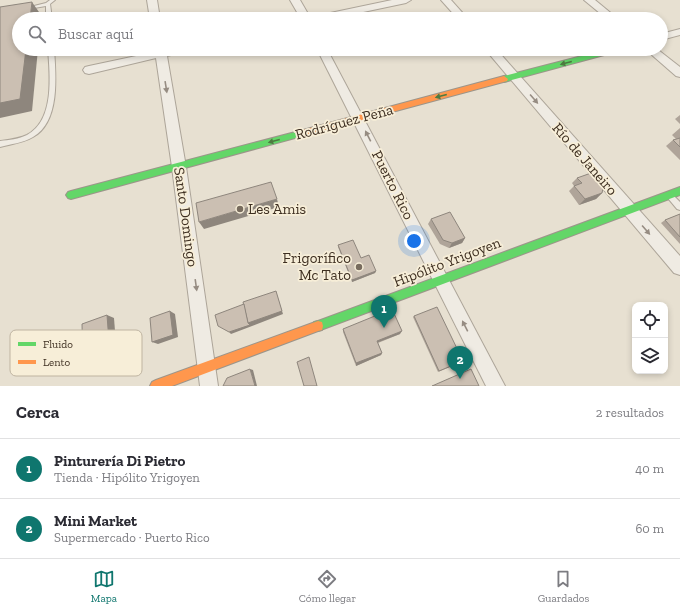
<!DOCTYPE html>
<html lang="es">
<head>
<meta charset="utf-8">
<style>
  :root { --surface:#fff; --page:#f7f7f7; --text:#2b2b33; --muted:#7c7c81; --line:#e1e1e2; --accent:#0f766e }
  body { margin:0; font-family:"Zilla Slab",serif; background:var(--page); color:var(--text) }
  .controls { position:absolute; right:12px; bottom:12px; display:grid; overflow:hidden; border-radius:8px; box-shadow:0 2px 6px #0003 }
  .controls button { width:36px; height:36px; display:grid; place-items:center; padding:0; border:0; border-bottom:1px solid var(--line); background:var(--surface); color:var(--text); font:20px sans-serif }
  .you { position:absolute; left:414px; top:241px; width:14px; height:14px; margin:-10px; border:3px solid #fff; border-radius:50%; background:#1a73e8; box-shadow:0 0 0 6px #1a73e833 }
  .badge { display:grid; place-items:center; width:26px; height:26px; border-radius:50%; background:var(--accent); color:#fff; font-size:13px; font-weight:700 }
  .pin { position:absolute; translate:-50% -33px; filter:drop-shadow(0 1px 2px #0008) }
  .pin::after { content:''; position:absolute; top:21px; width:14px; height:12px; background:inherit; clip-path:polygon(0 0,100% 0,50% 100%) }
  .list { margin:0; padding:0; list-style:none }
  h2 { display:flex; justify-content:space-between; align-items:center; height:52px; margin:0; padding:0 16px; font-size:17px }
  h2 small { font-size:13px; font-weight:400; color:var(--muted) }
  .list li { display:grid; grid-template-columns:26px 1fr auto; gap:12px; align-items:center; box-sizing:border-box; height:60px; padding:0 16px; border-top:1px solid var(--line) }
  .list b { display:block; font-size:15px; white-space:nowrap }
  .list p { margin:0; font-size:13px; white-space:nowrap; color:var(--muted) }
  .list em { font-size:13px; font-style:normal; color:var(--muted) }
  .icon { flex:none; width:22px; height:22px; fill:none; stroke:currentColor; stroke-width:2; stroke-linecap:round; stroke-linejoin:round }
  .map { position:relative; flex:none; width:680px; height:386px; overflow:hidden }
  .search { position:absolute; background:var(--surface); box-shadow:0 2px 6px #0003; left:12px; right:12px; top:12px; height:44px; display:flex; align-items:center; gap:10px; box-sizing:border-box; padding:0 14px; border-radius:22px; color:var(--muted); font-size:15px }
  .sheet { height:172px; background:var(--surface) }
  nav { display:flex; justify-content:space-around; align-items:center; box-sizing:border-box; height:56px; border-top:1px solid var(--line); background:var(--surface); font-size:11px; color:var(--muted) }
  nav a { display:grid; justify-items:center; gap:2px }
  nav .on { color:var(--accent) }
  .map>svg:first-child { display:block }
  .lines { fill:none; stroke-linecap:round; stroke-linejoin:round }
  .lane-casing { stroke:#ada599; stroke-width:2 }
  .street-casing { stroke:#ada599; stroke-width:2 }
  .fast-casing { stroke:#9c958a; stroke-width:2 }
  .slow-casing { stroke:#9c958a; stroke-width:2 }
  .lane { fill:#efebe3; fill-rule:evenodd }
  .street { fill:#efebe3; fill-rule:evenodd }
  .fast { fill:#63d668; fill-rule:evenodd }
  .slow { fill:#ff974d; fill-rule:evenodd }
  .wall { fill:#afa499 }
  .shaded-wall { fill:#8e867d }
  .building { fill:#cbbfb2; stroke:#8e867d }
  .oneway { fill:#4e7a40 }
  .oneway2 { fill:#968c82 }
  .poi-dot { fill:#786c5e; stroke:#f7eed8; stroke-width:1.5 }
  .labels { text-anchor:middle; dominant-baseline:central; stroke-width:3.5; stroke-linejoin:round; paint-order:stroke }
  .street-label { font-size:15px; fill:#3d2e20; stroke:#f7eed8 }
  .poi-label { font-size:15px; fill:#3d2e20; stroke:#f7eed8; text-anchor:start }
  .key { fill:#f7eed8; stroke:#bfb4a1; stroke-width:1 }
  .key-label { font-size:11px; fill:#3d2e20 }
</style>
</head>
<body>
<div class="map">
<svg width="680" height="386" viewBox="0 0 680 386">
  <rect width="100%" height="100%" fill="#e7e0d1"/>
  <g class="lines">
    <g class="lane-casing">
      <g id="lane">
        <polygon points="50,0 55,0 50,4 52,19 46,19 46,6 28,9 26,8 46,3"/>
        <path d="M48 49H54C56 76 60 122 33 137 23 143 11 144 0 147V141C9 140 19 139 27 135 55 120 50 75 48 49Z"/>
        <polygon points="669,192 671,193 680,202 680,210 677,209 667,197 665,195 667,193"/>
      </g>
    </g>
    <g class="street-casing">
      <g id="street">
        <polygon points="147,0 157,0 160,19 150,19"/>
        <polygon points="290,0 300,0 311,19 316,16 392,0 411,0 406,3 330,19 301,19"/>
        <polygon points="441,0 451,0 468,19 458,19"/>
        <polygon points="584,0 595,0 618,19 607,19"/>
        <polygon points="680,29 680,35 661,40 661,34"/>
        <polygon points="155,49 187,49 186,51 167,56 186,167 218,386 200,386 172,167 156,58 89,74 85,73 83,70 85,67 89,66 155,52"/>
        <polygon points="317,49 327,49 505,386 486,386"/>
        <polygon points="485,49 496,49 680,256 680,275 674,273"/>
        <polygon points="645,49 657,49 680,67 680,77 676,76"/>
      </g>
    </g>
    <g class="fast-casing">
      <g id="fast">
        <polygon points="609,49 620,49 619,51 504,82 500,79 504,76"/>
        <polygon points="303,130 306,131 307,133 306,135 71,199 68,198 66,195 68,192 71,191"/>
        <polygon points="680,187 680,195 318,331 314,330 313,326 314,322 318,321"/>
      </g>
    </g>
    <g class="slow-casing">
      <g id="slow">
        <polygon points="504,76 508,79 507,81 303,136 299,133 303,130"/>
        <polygon points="318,321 322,322 323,326 322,330 318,331 172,386 150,386 152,382 156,380"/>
      </g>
    </g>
    <use href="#lane" class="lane"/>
    <use href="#street" class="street"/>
    <use href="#fast" class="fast"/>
    <use href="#slow" class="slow"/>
  </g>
  <g class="wall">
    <polygon points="680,115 680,124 675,119"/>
    <polygon points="680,128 680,160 666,146 673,140 676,139 672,135"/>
    <polygon points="577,178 602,193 596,199 579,205 569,191 574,186 572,183"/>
    <polygon points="680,214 680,244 661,223 665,220"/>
    <polygon points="431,219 465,238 462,243 449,248 440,244 428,224"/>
    <polygon points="338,245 361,258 376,271 375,273 352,282 338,247"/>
    <polygon points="414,316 462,362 438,372 413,317"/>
    <polygon points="343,329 400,334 378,343 382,353 381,355 356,366 343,332"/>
  </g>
  <g class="shaded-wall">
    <polygon points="32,2 41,15 41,19 30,19"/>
    <polygon points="26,49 38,49 32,111 0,118 0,103"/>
    <polygon points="602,193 596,199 579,205 585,199"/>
    <polygon points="277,199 279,207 204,229 199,222"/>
    <polygon points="465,238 462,243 449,248 452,243"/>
    <polygon points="376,271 375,273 352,282 352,280"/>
    <polygon points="276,291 277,295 283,314 231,334 229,332 248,323"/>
    <polygon points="170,311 175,314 178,337 158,344 152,342"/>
    <polygon points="107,315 114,318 117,357 91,367 83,365"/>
    <polygon points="402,331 400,334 376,343 377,341"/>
    <polygon points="382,353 381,355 356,366 356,363"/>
    <polygon points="250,369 253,370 257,386 255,386"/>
  </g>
  <g class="building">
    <polygon points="32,2 30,19 19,19 19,49 26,49 20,99 0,103 0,7"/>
    <polygon points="680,138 680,147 673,140"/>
    <polygon points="594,172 604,184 602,193 585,199 574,186 582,183 577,178"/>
    <polygon points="271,182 277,199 199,222 196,203"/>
    <polygon points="450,212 465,238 452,243 443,240 431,219"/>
    <polygon points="680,214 680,237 665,220"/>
    <polygon points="353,240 361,258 369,255 376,271 352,280 338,245"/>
    <polygon points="276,291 282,311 248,323 243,302"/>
    <polygon points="244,304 248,323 250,325 229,332 218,326 215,315"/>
    <polygon points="437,307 463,361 439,371 414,316"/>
    <polygon points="392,309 402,331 377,341 382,353 356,363 343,329"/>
    <polygon points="170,311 173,335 152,342 150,318"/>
    <polygon points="107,315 110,355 83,365 82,324"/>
    <polygon points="309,357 317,386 304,386 297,362"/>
    <polygon points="250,369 255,386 223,386 227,378"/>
    <polygon points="471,369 479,386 432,386"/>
  </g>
  <defs><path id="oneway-solid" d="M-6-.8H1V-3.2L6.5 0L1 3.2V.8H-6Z"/></defs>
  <g class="oneway">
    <use href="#oneway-solid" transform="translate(566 63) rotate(165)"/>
    <use href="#oneway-solid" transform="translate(441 96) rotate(165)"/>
    <use href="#oneway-solid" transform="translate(274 141) rotate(165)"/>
  </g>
  <g class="oneway2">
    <use href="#oneway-solid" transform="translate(166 87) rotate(81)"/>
    <use href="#oneway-solid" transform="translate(534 99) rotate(49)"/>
    <use href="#oneway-solid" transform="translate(368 136) rotate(-117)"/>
    <use href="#oneway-solid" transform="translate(646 230) rotate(49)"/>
    <use href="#oneway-solid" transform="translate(196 285) rotate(82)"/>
    <use href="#oneway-solid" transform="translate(465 326) rotate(-117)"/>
  </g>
  <g class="poi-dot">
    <circle cx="240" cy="209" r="4"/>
    <circle cx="359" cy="267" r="4"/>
  </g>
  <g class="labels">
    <g class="street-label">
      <text transform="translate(344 122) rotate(-15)">Rodríguez Peña</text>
      <text transform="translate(585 159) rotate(49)">Río de Janeiro</text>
      <text transform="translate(393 185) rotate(63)">Puerto Rico</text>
      <text transform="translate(186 217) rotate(82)">Santo Domingo</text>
      <text transform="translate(447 262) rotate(-21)">Hipólito Yrigoyen</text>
    </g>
    <g class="poi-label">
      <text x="248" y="209">Les Amis</text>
      <text x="351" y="258" text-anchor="end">Frigorífico<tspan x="351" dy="17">Mc Tato</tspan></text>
    </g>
  </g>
  <rect x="10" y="330" width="132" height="46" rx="6" class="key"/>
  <rect x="18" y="342" width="18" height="4" fill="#63d668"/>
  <rect x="18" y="360" width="18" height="4" fill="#ff974d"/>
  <g class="key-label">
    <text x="43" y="348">Fluido</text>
    <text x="43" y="366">Lento</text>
  </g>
</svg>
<div class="controls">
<button><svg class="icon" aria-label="locate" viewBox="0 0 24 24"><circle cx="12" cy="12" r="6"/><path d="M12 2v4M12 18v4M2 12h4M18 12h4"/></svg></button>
<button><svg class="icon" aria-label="layers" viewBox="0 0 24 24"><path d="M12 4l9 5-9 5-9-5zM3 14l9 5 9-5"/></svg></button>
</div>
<div class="you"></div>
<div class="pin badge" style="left:384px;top:328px">1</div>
<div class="pin badge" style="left:460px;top:379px">2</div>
<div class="search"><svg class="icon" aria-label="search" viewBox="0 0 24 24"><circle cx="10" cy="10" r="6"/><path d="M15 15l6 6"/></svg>Buscar aquí</div>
</div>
<section class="sheet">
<h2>Cerca<small>2 resultados</small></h2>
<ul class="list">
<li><span class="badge">1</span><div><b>Pinturería Di Pietro</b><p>Tienda · Hipólito Yrigoyen</p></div><em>40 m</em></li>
<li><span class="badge">2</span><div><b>Mini Market</b><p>Supermercado · Puerto Rico</p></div><em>60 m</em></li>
</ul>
</section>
<nav>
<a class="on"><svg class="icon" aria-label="map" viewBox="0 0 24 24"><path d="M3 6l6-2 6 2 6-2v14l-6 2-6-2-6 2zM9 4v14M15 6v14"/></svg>Mapa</a>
<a><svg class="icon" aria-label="directions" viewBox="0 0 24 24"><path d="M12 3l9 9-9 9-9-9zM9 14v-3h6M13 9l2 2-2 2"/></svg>Cómo llegar</a>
<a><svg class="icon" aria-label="saved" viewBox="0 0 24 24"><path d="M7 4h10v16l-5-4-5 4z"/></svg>Guardados</a>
</nav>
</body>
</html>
